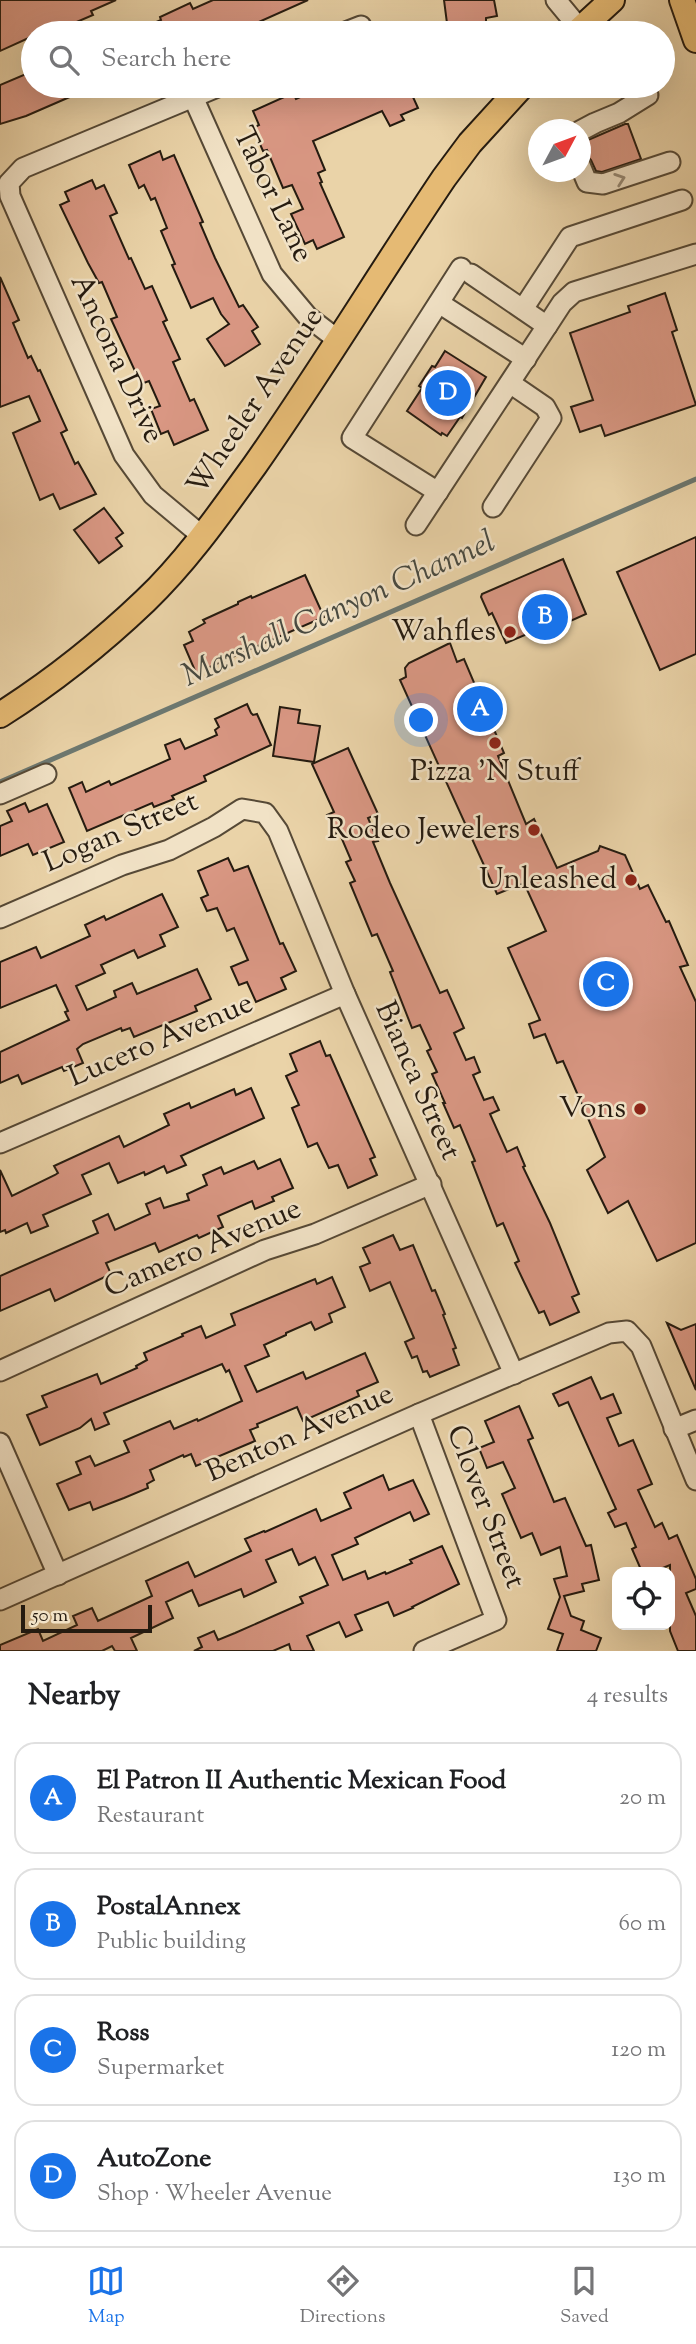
<!DOCTYPE html>
<html lang="en">
<head>
<meta charset="utf-8">
<style>
  :root { --surface:#fff; --page:#f2f2f2; --text:#202124; --muted:#757577; --line:#e0e0e0; --accent:#1a73e8 }
  body { margin:0; font-family:"Sorts Mill Goudy",serif; background:var(--page); color:var(--text) }
  .controls { position:absolute; right:21px; bottom:21px; display:grid; overflow:hidden; border-radius:14px; box-shadow:0 7px 28px #0002 }
  .controls button { width:63px; height:63px; display:grid; place-items:center; padding:0; border:0; border-bottom:2px solid var(--line); background:var(--surface); color:var(--text); font:35px sans-serif }
  .compass { position:absolute; left:528px; top:119px; width:63px; height:63px; border-radius:50%; background:var(--surface); box-shadow:0 7px 28px #0002; rotate:49deg }
  .scale { position:absolute; left:21px; bottom:18px; width:131px; box-sizing:border-box; padding-left:7px; border:4px solid #251b10; border-top:0; font-size:19px; line-height:24px; white-space:nowrap; color:#251b10; -webkit-text-stroke:5px #f1e2c6; paint-order:stroke }
  .you { position:absolute; left:422px; top:721px; width:24px; height:24px; margin:-18px; border:5px solid #fff; border-radius:50%; background:#1a73e8; box-shadow:0 0 0 10px #1a73e833 }
  .badge { display:grid; place-items:center; width:46px; height:46px; border-radius:50%; background:var(--accent); color:#fff; font-size:23px; font-weight:700 }
  .pin { position:absolute; translate:-50% -50%; border:4px solid #fff; box-shadow:0 2px 7px #0006 }
  .list { margin:0; padding:0; list-style:none }
  h2 { display:flex; justify-content:space-between; align-items:center; height:91px; margin:0; padding:0 28px; font-size:30px }
  h2 small { font-size:23px; font-weight:400; color:var(--muted) }
  .list li { display:grid; grid-template-columns:46px 1fr auto; gap:21px; align-items:center; box-sizing:border-box; height:112px; margin:0 14px 14px; padding:0 14px; border:2px solid var(--line); border-radius:21px }
  .list b { display:block; font-size:26px; white-space:nowrap }
  .list p { margin:0; font-size:23px; white-space:nowrap; color:var(--muted) }
  .list em { font-size:23px; font-style:normal; color:var(--muted) }
  .icon { flex:none; width:38px; height:38px; fill:none; stroke:currentColor; stroke-width:2; stroke-linecap:round; stroke-linejoin:round }
  .map { position:relative; flex:none; width:696px; height:1651px; overflow:hidden }
  .search { position:absolute; background:var(--surface); box-shadow:0 7px 28px #0002; left:21px; right:21px; top:21px; height:77px; display:flex; align-items:center; gap:18px; box-sizing:border-box; padding:0 24px; border-radius:38px; color:var(--muted); font-size:26px }
  .sheet { height:595px; background:var(--surface) }
  nav { display:flex; justify-content:space-around; align-items:center; box-sizing:border-box; height:98px; border-top:2px solid var(--line); background:var(--surface); font-size:19px; color:var(--muted) }
  nav a { display:grid; justify-items:center; gap:4px }
  nav .on { color:var(--accent) }
  .map>svg:first-child { display:block }
  .lines { fill:none; stroke-linecap:round; stroke-linejoin:round }
  .stream { stroke:#6c7871; stroke-width:5 }
  .building { fill:#d99783; stroke:#251b10; stroke-width:2 }
  .minor-casing { stroke:#564936; stroke-width:23 }
  .major-casing { stroke:#251b10; stroke-width:28 }
  .minor { stroke:#f1e2c6; stroke-width:19 }
  .major { stroke:#e5ba74; stroke-width:24 }
  .oneway { stroke:#958874 }
  .poi-dot { fill:#8f2418; stroke:#f1e2c6; stroke-width:2.5 }
  .labels { text-anchor:middle; dominant-baseline:central; stroke-width:5; stroke-linejoin:round; paint-order:stroke }
  .street-label { font-size:30px; fill:#251b10; stroke:#f1e2c6 }
  .poi-label { font-size:30px; fill:#251b10; stroke:#f1e2c6; text-anchor:end }
  .water-label { font-size:32px; font-style:italic; fill:#484a41; stroke:#f1e2c6 }
</style>
</head>
<body>
<div class="map">
<svg width="696" height="1651" viewBox="0 0 696 1651">
  <rect width="100%" height="100%" fill="#ead3a8"/>
  <filter id="stains"><feTurbulence type="fractalNoise" baseFrequency=".00286" numOctaves="4"/><feColorMatrix values="0 0 0 0 .2 0 0 0 0 .09 0 0 0 0 .02 0 0 0 .5 -.17"/></filter>
  <radialGradient id="worn" r=".72"><stop offset=".6" stop-color="#630" stop-opacity="0"/><stop offset="1" stop-color="#630" stop-opacity=".3"/></radialGradient>
  <g class="lines">
    <polyline class="stream" points="0,782 696,479"/>
  </g>
  <g class="building">
    <polygon points="0,0 116,0 91,11 93,15 51,33 49,29 33,33 33,36 0,51"/>
    <polygon points="213,0 308,0 234,33 131,33 161,20 160,17 190,3 193,9"/>
    <polygon points="444,0 494,0 497,16 486,18 486,22 448,31"/>
    <polygon points="33,71 33,86 95,86 26,116 0,124 0,85"/>
    <polygon points="325,86 408,86 418,108 401,115 404,120 390,126 382,111 313,141 325,170 318,173 322,182 320,183 344,237 317,249 313,240 305,244 291,214 303,209 292,185 283,188 267,150 263,151 253,128 259,125 253,111 293,93 296,99"/>
    <polygon points="625,124 628,124 641,159 602,172 596,171 591,160 585,154 581,143"/>
    <polygon points="160,151 163,160 174,155 203,222 200,223 215,258 239,307 243,305 258,327 252,331 260,344 229,364 225,366 207,339 229,324 221,314 213,298 191,308 172,265 175,264 161,231 167,228 155,198 151,200 144,185 139,188 129,165"/>
    <polygon points="92,180 96,189 104,185 117,213 110,216 129,259 131,258 145,289 152,286 167,320 163,322 180,359 173,362 190,401 194,399 208,430 174,445 168,431 161,434 151,409 160,406 149,381 141,384 111,319 117,317 102,282 99,283 88,263 60,205 69,201 65,192"/>
    <polygon points="0,277 19,320 13,323 28,358 31,356 38,371 40,370 67,430 61,433 75,464 78,462 96,494 60,509 53,494 40,500 13,433 40,421 29,396 0,407"/>
    <polygon points="665,293 677,330 672,332 696,405 605,436 601,425 580,432 571,407 593,400 570,333 630,312 628,306"/>
    <polygon points="445,351 486,377 462,418 460,417 447,436 442,433 441,435 407,411 422,388 419,386 432,366 435,367"/>
    <polygon points="104,508 123,533 116,538 122,546 99,563 74,530"/>
    <polygon points="696,537 696,654 660,670 617,572"/>
    <polygon points="563,559 586,614 555,628 553,623 506,643 492,613 489,615 481,597 482,594"/>
    <polygon points="305,575 324,617 196,673 184,645 193,641 189,632 205,623 203,620 238,604 238,602 251,596 252,598"/>
    <polygon points="450,643 457,662 464,659 504,753 498,756 526,824 534,819 557,868 598,851 600,846 625,855 640,889 648,885 666,922 669,921 688,965 680,967 696,1002 696,1243 657,1261 628,1201 608,1213 587,1170 605,1157 563,1061 557,1063 545,1034 534,1038 529,1024 540,1020 508,948 546,931 524,883 497,894 400,680 406,677 405,668 409,663"/>
    <polygon points="247,704 251,713 253,715 257,714 271,745 204,776 206,781 172,796 174,799 154,807 152,803 87,831 69,788 82,782 86,792 109,781 111,785 170,759 165,745 180,739 185,749 217,735 215,730 219,727 215,719"/>
    <polygon points="280,707 300,710 298,723 320,726 314,762 273,756"/>
    <polygon points="348,748 378,814 368,818 378,841 373,842 390,883 440,993 447,990 464,1028 454,1033 466,1060 474,1057 480,1072 473,1075 484,1100 493,1097 499,1110 490,1114 507,1152 517,1147 525,1166 523,1167 550,1223 579,1294 572,1297 579,1312 550,1325 544,1311 539,1313 524,1282 515,1263 519,1261 503,1223 497,1226 472,1162 475,1161 460,1125 454,1128 443,1103 445,1103 432,1074 437,1072 427,1051 431,1049 420,1025 412,1028 390,972 393,971 377,934 372,936 350,883 355,881 346,862 351,860 339,832 335,834 327,815 334,812 312,764"/>
    <polygon points="25,803 29,812 47,804 64,842 33,855 28,844 0,856 0,826 12,821 7,811"/>
    <polygon points="228,858 234,871 248,866 280,944 283,943 296,971 281,978 286,989 256,1002 247,982 239,985 231,967 248,960 234,928 227,931 217,908 207,911 201,898 208,895 198,871"/>
    <polygon points="162,894 178,927 160,935 165,946 138,958 134,950 101,965 105,973 76,986 87,1010 116,997 114,991 132,983 137,994 197,969 211,999 195,1006 197,1011 134,1037 130,1028 122,1031 121,1028 83,1044 77,1049 83,1063 64,1071 62,1067 22,1084 18,1075 0,1083 0,1052 69,1020 65,1012 68,1011 56,985 0,1008 0,962 36,947 41,958 90,936 85,925 104,916 106,920"/>
    <polygon points="320,1041 326,1056 330,1055 375,1157 370,1159 377,1175 348,1188 338,1165 329,1168 317,1143 308,1147 292,1108 299,1105 286,1076 297,1071 290,1054"/>
    <polygon points="251,1088 264,1118 181,1156 186,1165 167,1173 164,1166 145,1175 144,1172 118,1183 109,1163 82,1175 91,1194 43,1215 48,1226 31,1233 27,1223 6,1233 5,1230 0,1232 0,1170 12,1196 55,1175 58,1173 54,1166 119,1136 124,1147 169,1125 164,1114 189,1103 191,1108 234,1089 236,1095"/>
    <polygon points="280,1159 293,1188 272,1197 274,1201 255,1209 252,1201 218,1216 223,1227 199,1238 197,1235 159,1252 155,1243 106,1263 111,1274 55,1301 50,1289 0,1311 0,1276 98,1233 93,1221 108,1214 115,1230 150,1214 146,1204 160,1198 164,1208 189,1200 187,1194 207,1185 203,1175 221,1167 224,1174 254,1161 258,1169"/>
    <polygon points="393,1235 400,1250 413,1245 432,1291 435,1290 445,1314 443,1315 456,1348 453,1349 459,1365 430,1377 427,1371 423,1372 417,1356 412,1358 405,1342 414,1338 390,1282 370,1291 360,1267 370,1263 363,1248"/>
    <polygon points="332,1277 345,1307 329,1314 332,1322 315,1330 311,1322 286,1333 286,1335 264,1345 269,1356 245,1366 257,1392 303,1372 306,1379 365,1353 378,1382 357,1391 359,1396 303,1421 297,1407 257,1424 258,1427 250,1430 255,1441 196,1466 191,1454 184,1457 183,1455 150,1470 154,1480 147,1484 148,1488 124,1498 93,1510 90,1502 69,1510 57,1484 81,1474 76,1462 90,1456 95,1466 129,1452 124,1441 170,1421 174,1429 197,1419 198,1421 242,1401 229,1370 226,1372 222,1364 104,1413 109,1424 95,1430 91,1419 80,1428 40,1445 27,1415 47,1407 42,1396 97,1374 101,1384 137,1368 136,1366 147,1360 144,1353 183,1336 182,1334 201,1326 206,1338 235,1325 231,1314 315,1279 317,1284"/>
    <polygon points="667,1323 681,1330 696,1324 696,1390"/>
    <polygon points="591,1377 601,1399 613,1394 621,1413 607,1418 619,1446 633,1440 652,1484 638,1490 655,1527 662,1523 669,1539 677,1535 696,1579 696,1589 686,1593 696,1616 696,1651 678,1651 670,1631 670,1565 653,1572 642,1572 632,1549 636,1547 626,1523 615,1527 608,1513 616,1509 568,1402 559,1406 553,1394"/>
    <polygon points="519,1406 533,1438 528,1440 554,1502 565,1498 586,1546 591,1545 599,1580 582,1584 584,1591 564,1596 571,1616 584,1621 581,1630 601,1638 596,1651 557,1651 563,1634 548,1629 560,1597 554,1579 567,1576 560,1547 541,1555 532,1533 521,1538 502,1494 515,1488 503,1462 487,1468 479,1448 494,1442 485,1421"/>
    <polygon points="383,1475 389,1490 413,1480 429,1514 414,1521 410,1512 355,1538 358,1544 332,1555 343,1580 365,1571 368,1579 385,1572 386,1574 412,1563 410,1560 442,1546 459,1584 412,1607 413,1608 394,1616 388,1602 355,1615 362,1630 346,1637 339,1622 307,1636 314,1651 291,1651 289,1644 273,1651 194,1651 202,1647 198,1638 214,1631 218,1640 235,1633 303,1603 300,1597 328,1585 315,1557 299,1565 292,1549 266,1560 276,1582 244,1597 241,1589 199,1606 192,1590 166,1602 173,1618 131,1638 137,1651 115,1651 112,1646 102,1651 0,1651 0,1645 38,1629 43,1641 77,1625 73,1616 92,1608 98,1621 124,1609 152,1596 146,1581 188,1562 195,1577 251,1551 245,1539 264,1531 265,1532 316,1509 321,1521 351,1508 344,1493"/>
  </g>
  <g class="lines">
    <g class="minor-casing">
      <g id="minor">
        <polyline points="556,0 580,29"/>
        <polyline points="343,33 361,26"/>
        <polyline points="193,97 272,274 308,317 338,340"/>
        <polyline points="580,131 595,123 619,113 648,95"/>
        <polyline points="580,165 587,182 603,184 670,162"/>
        <polyline points="439,303 526,359"/>
        <polyline points="523,309 570,237 682,200"/>
        <polyline points="547,326 562,303 574,292 696,254"/>
        <polyline points="438,492 352,438 461,268"/>
        <polyline points="493,507 551,418 545,407 510,383"/>
        <polyline points="416,525 547,326 471,274"/>
        <polyline points="202,536 153,495 124,455 10,196 9,183 23,168 220,86"/>
        <polyline points="0,794 46,774"/>
        <polyline points="0,918 122,865 169,850 214,827 242,809 265,813 278,831 345,994 514,1374"/>
        <polyline points="0,1143 345,994"/>
        <polyline points="0,1371 265,1250 315,1234 431,1184"/>
        <polyline points="419,1414 496,1620 424,1651"/>
        <polyline points="674,1429 696,1420"/>
        <polyline points="0,1443 58,1575"/>
        <polyline points="0,1600 419,1414 609,1333 627,1331 641,1346 696,1480"/>
      </g>
    </g>
    <g class="major-casing">
      <g id="major">
        <polyline points="682,0 696,40"/>
        <polyline points="576,33 612,0"/>
        <path d="M0 715C52 682 101 643 145 601 187 561 221 512 255 465 321 371 380 273 444 178L470 143 522 86"/>
      </g>
    </g>
    <use href="#minor" class="minor"/>
    <use href="#major" class="major"/>
  </g>
  <defs><path id="oneway-chevron" d="M-2-3.5L2.5 0L-2 3.5" fill="none" stroke-width="1.6" stroke-linecap="round" stroke-linejoin="round" transform="scale(1.75)"/></defs>
  <use class="oneway" href="#oneway-chevron" transform="translate(620 179) rotate(-19)"/>
  <g class="poi-dot">
    <circle cx="510" cy="632" r="7"/>
    <circle cx="495" cy="743" r="7"/>
    <circle cx="534" cy="830" r="7"/>
    <circle cx="631" cy="880" r="7"/>
    <circle cx="640" cy="1109" r="7"/>
  </g>
  <g class="labels">
    <g class="street-label">
      <text transform="translate(272 195) rotate(64)">Tabor Lane</text>
      <text transform="translate(116 359) rotate(65)">Ancona Drive</text>
      <text transform="translate(256 402) rotate(-56)">Wheeler Avenue</text>
      <text transform="translate(121 833) rotate(-23)">Logan Street</text>
      <text transform="translate(161 1041) rotate(-23)">Lucero Avenue</text>
      <text transform="translate(417 1081) rotate(66)">Bianca Street</text>
      <text transform="translate(203 1249) rotate(-23)">Camero Avenue</text>
      <text transform="translate(300 1434) rotate(-24)">Benton Avenue</text>
      <text transform="translate(485 1507) rotate(69)">Clover Street</text>
    </g>
    <g class="poi-label">
      <text x="496" y="632">Wahfles</text>
      <text x="495" y="772" text-anchor="middle">Pizza 'N Stuff</text>
      <text x="520" y="830">Rodeo Jewelers</text>
      <text x="617" y="880">Unleashed</text>
      <text x="626" y="1109">Vons</text>
    </g>
    <g class="water-label">
      <text transform="translate(339 610) rotate(-24)">Marshall Canyon Channel</text>
    </g>
  </g>
  <rect width="100%" height="100%" filter="url(#stains)"/>
  <rect width="100%" height="100%" fill="url(#worn)"/>
</svg>
<div class="controls">
<button><svg class="icon" aria-label="locate" viewBox="0 0 24 24"><circle cx="12" cy="12" r="6"/><path d="M12 2v4M12 18v4M2 12h4M18 12h4"/></svg></button>
</div>
<svg class="compass" viewBox="-18 -18 36 36"><path d="M0-13l5 13h-10z" fill="#e53935"/><path d="M0 13l5-13h-10z" fill="#757577"/></svg>
<div class="scale">50 m</div>
<div class="you"></div>
<div class="pin badge" style="left:480px;top:709px">A</div>
<div class="pin badge" style="left:545px;top:617px">B</div>
<div class="pin badge" style="left:606px;top:984px">C</div>
<div class="pin badge" style="left:448px;top:393px">D</div>
<div class="search"><svg class="icon" aria-label="search" viewBox="0 0 24 24"><circle cx="10" cy="10" r="6"/><path d="M15 15l6 6"/></svg>Search here</div>
</div>
<section class="sheet">
<h2>Nearby<small>4 results</small></h2>
<ul class="list">
<li><span class="badge">A</span><div><b>El Patron II Authentic Mexican Food</b><p>Restaurant</p></div><em>20 m</em></li>
<li><span class="badge">B</span><div><b>PostalAnnex</b><p>Public building</p></div><em>60 m</em></li>
<li><span class="badge">C</span><div><b>Ross</b><p>Supermarket</p></div><em>120 m</em></li>
<li><span class="badge">D</span><div><b>AutoZone</b><p>Shop · Wheeler Avenue</p></div><em>130 m</em></li>
</ul>
</section>
<nav>
<a class="on"><svg class="icon" aria-label="map" viewBox="0 0 24 24"><path d="M3 6l6-2 6 2 6-2v14l-6 2-6-2-6 2zM9 4v14M15 6v14"/></svg>Map</a>
<a><svg class="icon" aria-label="directions" viewBox="0 0 24 24"><path d="M12 3l9 9-9 9-9-9zM9 14v-3h6M13 9l2 2-2 2"/></svg>Directions</a>
<a><svg class="icon" aria-label="saved" viewBox="0 0 24 24"><path d="M7 4h10v16l-5-4-5 4z"/></svg>Saved</a>
</nav>
</body>
</html>
